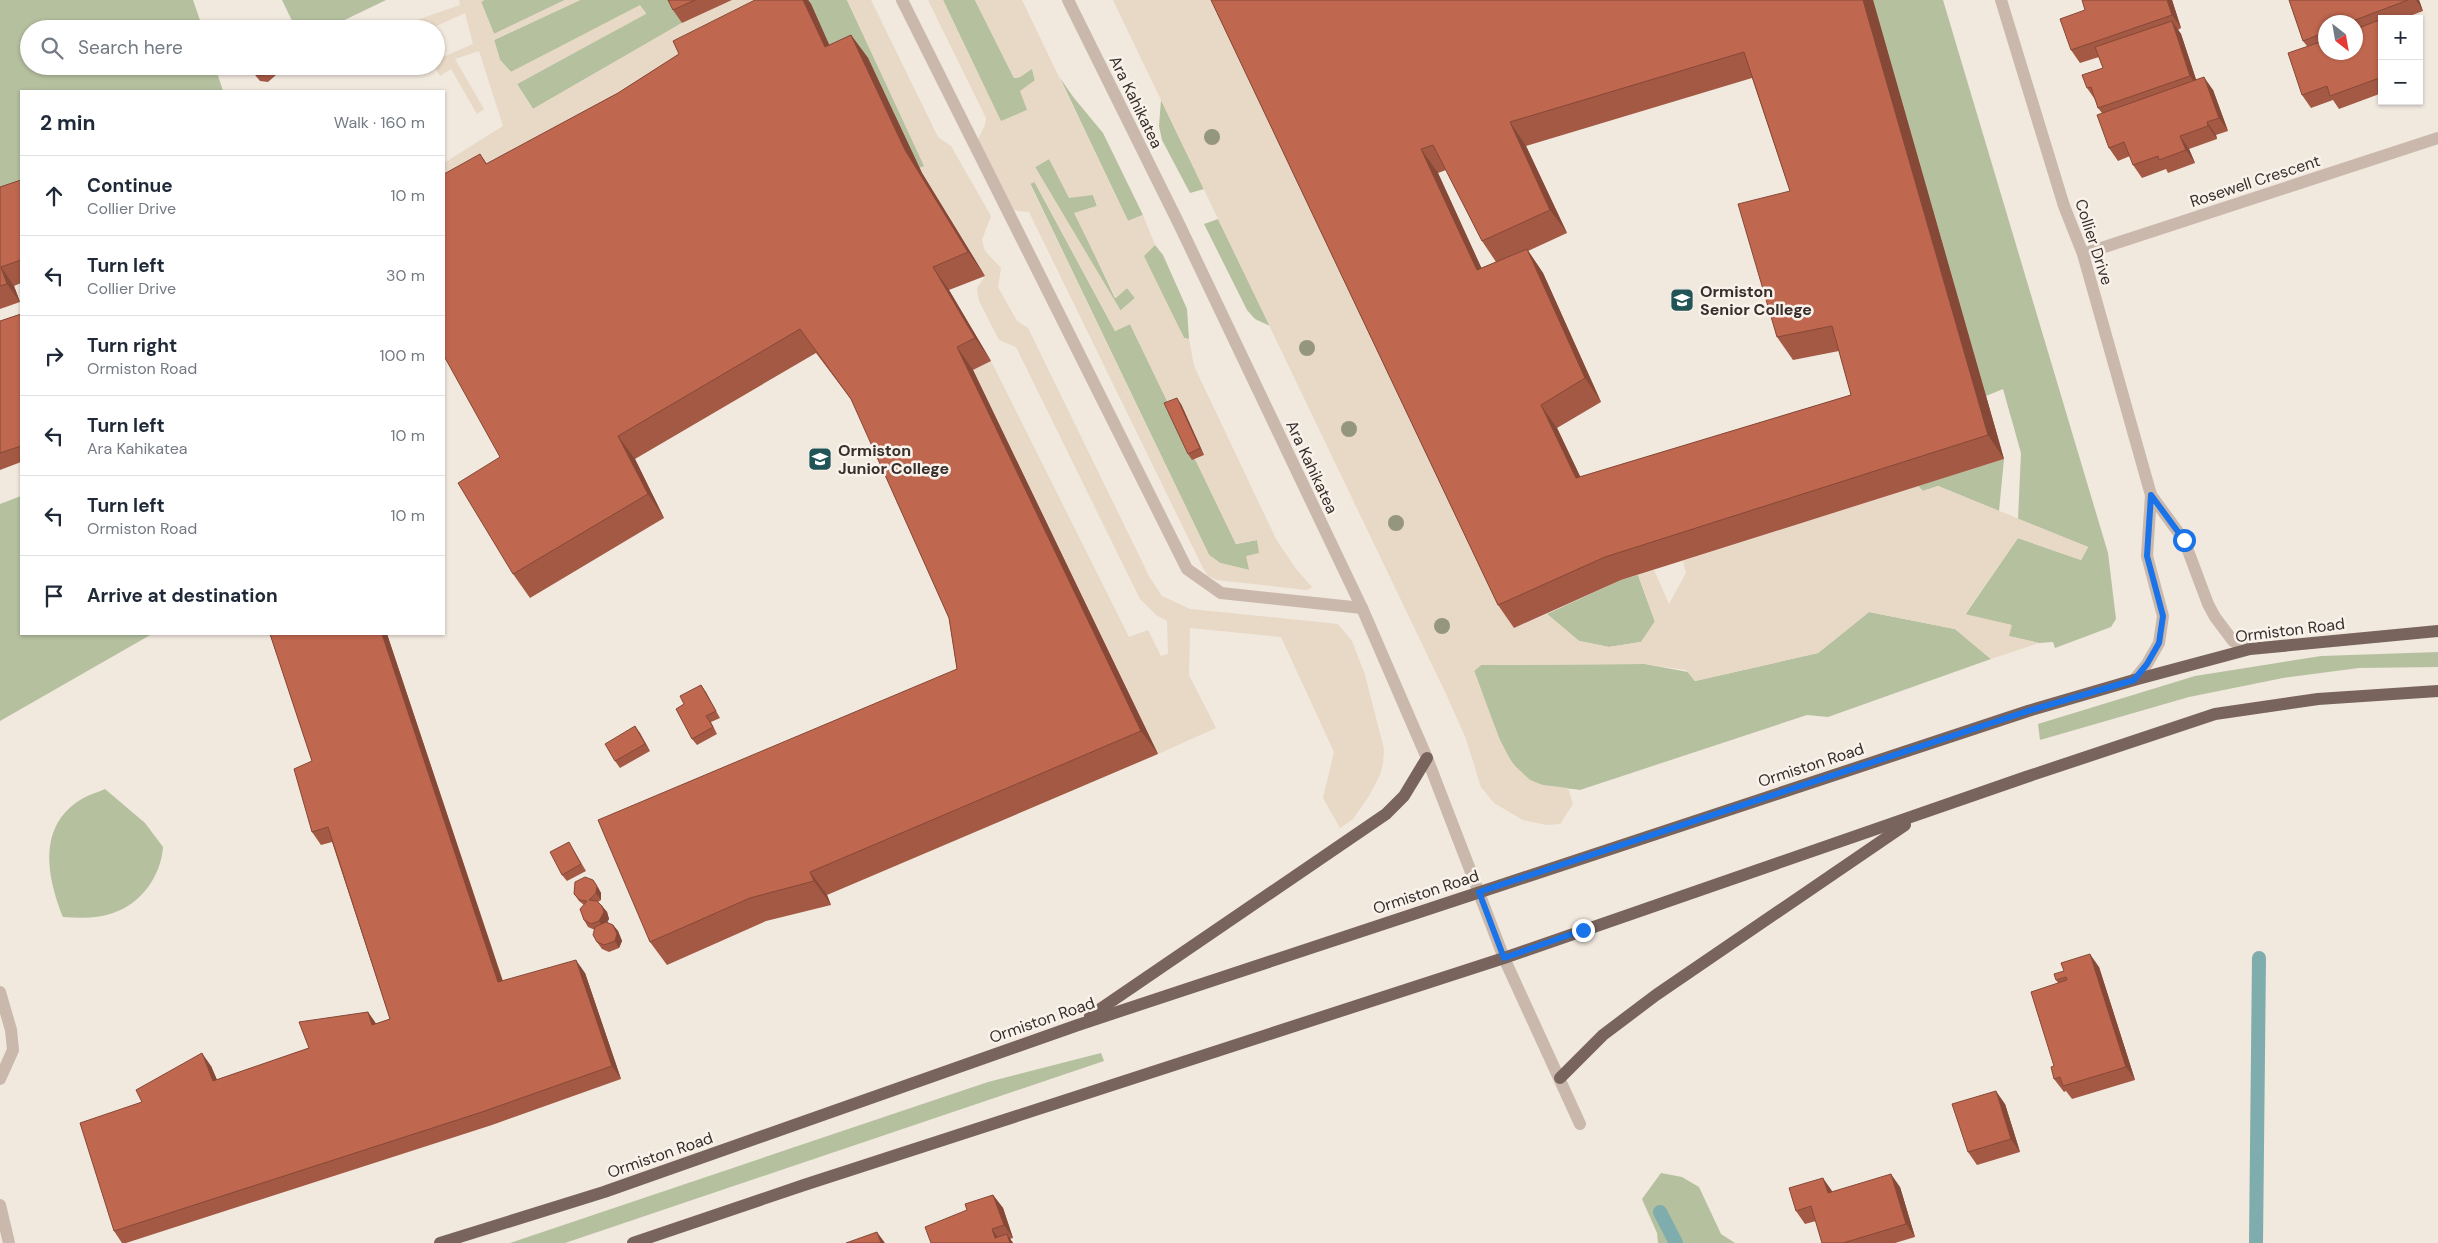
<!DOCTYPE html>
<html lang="en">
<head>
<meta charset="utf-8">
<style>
  :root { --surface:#fff; --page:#f2f2f3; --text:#1f2937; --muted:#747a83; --line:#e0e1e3 }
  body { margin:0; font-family:"DM Sans",sans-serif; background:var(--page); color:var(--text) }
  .controls { position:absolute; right:15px; top:15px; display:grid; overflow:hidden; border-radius:0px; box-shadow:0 1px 4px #0004 }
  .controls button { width:45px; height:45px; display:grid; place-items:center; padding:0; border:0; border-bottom:1px solid var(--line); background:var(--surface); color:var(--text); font:25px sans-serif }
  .compass { position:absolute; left:2318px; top:15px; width:45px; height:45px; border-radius:50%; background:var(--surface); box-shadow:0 1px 4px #0004; rotate:149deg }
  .stop { position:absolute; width:15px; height:15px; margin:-11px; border:4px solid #1a73e8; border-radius:50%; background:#fff }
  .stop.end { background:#1a73e8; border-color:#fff; box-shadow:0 1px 5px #0008 }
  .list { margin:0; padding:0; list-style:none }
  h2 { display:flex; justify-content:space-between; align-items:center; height:65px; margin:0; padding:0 20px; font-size:21px }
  h2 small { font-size:16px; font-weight:400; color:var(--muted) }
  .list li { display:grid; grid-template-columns:32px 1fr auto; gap:15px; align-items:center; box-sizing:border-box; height:80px; padding:0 20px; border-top:1px solid var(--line) }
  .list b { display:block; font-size:19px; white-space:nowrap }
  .list p { margin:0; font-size:16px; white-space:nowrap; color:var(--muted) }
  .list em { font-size:16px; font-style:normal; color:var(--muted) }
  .icon { flex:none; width:28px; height:28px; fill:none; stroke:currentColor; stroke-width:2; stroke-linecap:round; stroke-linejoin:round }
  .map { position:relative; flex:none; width:2438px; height:1243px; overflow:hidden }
  .search { position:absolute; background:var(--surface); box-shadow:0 1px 4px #0004; left:20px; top:20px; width:425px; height:55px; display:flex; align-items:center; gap:12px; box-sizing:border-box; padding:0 18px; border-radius:28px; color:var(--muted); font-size:19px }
  .panel { position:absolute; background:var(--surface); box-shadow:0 1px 4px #0004; left:20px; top:90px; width:425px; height:545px; border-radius:0px }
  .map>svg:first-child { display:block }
  .green { fill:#b5c09f }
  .plaza { fill:#e8d8c6; fill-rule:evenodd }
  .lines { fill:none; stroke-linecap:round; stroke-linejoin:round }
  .stream { stroke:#7facad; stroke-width:14 }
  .minor { stroke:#c9b8ab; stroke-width:12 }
  .major { stroke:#78645c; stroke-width:12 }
  .tree { fill:#94977e }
  .wall { fill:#a45944; fill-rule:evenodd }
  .shaded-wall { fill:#864837 }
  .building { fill:#bf674f; stroke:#864837; fill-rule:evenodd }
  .route { stroke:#1a73e8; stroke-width:6 }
  .labels { text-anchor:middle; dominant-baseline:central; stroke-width:5; stroke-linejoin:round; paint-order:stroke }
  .street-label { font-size:16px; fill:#372d2a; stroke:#f9f2eb }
  .poi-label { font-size:16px; font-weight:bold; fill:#372d2a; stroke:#f9f2eb; text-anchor:start }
</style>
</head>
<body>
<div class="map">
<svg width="2438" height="1243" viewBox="0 0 2438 1243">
  <rect width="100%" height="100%" fill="#f1e8de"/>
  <g class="green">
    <polygon points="0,0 193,0 203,29 29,29 29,66 215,66 223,91 21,91 21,188 0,195"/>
    <polygon points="282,0 386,0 326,29 296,29"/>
    <polygon points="484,0 565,0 494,34 481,2"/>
    <polygon points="580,0 673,0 682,23 533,109 517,84 646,13 640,6 511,72 500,60 494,40"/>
    <polygon points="780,0 847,0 925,167 919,168 841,71"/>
    <polygon points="943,0 975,0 1014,78 1020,77 1032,68 1035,81 1027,110 1001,122"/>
    <polygon points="1873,0 1943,0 2108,553 2116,619 2111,627 2055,648 2053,642 2039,643 2008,636 2011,625 1965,615 2018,538 2081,560 2088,547 2018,519 2021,453 2003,389 1986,396"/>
    <polygon points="1060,78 1074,98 1103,133 1143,215 1128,221"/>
    <polygon points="1161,100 1204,189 1190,193 1162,140 1159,126"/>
    <polygon points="1049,159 1093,195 1097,206 1075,213 1115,298 1127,288 1135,298 1120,311 1035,167"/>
    <polygon points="1034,181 1115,331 1130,324 1236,544 1257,540 1260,553 1249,570 1220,563 1209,555 1030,183"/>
    <polygon points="1218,219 1270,326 1255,319 1247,310 1204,224"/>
    <polygon points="1155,245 1163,255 1187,309 1189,339 1184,338 1143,256"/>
    <polygon points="2004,459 1999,511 1938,486 1923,491 1918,486"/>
    <polygon points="21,496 21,634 152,634 0,721 0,504"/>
    <polygon points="1638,575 1655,622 1641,642 1609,647 1579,641 1547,614 1621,580"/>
    <path d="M1869 612 1955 629 1991 659 1828 717 1807 715 1580 790C1564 787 1544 789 1530 780 1500 762 1487 702 1474 671L1481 665 1645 664 1688 672 1695 681 1818 653Z"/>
    <polygon points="2438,652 2438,667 2359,668 2283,678 2189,697 2040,740 2038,724 2195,676 2321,656"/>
    <path d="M105 789 145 823 163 847C161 876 141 904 113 913 97 919 80 918 63 917 48 879 37 830 77 802 85 796 96 793 105 789Z"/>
    <polygon points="1101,1053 1104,1061 565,1243 510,1243 988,1082"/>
    <polygon points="1661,1173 1682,1177 1699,1187 1721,1234 1735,1243 1658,1243 1657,1233 1642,1199"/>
  </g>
  <g class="plaza">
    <polygon points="459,0 484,0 481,2 494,34 565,0 580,0 494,40 500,60 511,72 640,5 646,14 517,84 533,109 682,23 732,0 780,0 700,59 444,207 444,163 503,126 479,51 455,59 484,109 477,114 451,69 440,76 434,66 436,66 436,60 473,44 465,13 430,29 391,29 460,5"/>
    <polygon points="847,0 871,0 938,137 951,146 991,216 982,240 985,251 1001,268 998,287 1017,321 1028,328 1150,578 1162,596 1190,609 1338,624 1352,641 1365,675 1384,749 1383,763 1380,775 1369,796 1353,819 1340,828 1323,798 1334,752 1281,637 1190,628 1189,675 1216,728 1158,754 973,370 991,361 1129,637 1148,630 1161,656 1168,654 1167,621 1156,615 1140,599 1016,347 999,340 979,301 977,288 985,276 922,173 919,168 924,166"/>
    <path d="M928 0H943L1001 121 1027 110 1020 91 1035 80 1032 69 1020 77 1014 78 975 0H1022L1128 221 1143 215 1155 245 1144 256 1184 338 1189 339 1194 366 1276 539 1296 569 1312 587 1307 590 1217 580 1208 576 1202 566 1029 212 1012 210 978 139 985 125 986 118ZM1049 159 1069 198 1093 195 1097 206 1074 213 1116 298 1127 288 1135 298 1121 311 1035 167ZM1035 182 1115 331 1130 324 1236 544 1257 540 1259 553 1246 556 1249 570 1220 563 1209 555 1030 184Z"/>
    <polygon points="1113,0 1224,0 1514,628 1547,614 1579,641 1609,647 1641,642 1655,621 1638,575 1654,570 1669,604 1686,573 1683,561 1918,486 1923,491 1938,486 2088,547 2081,560 2018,538 1965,614 2012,625 2009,636 2039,643 1991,659 1955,629 1869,612 1818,653 1695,681 1686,670 1645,664 1481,665 1474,671 1500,740 1512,763 1530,780 1543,785 1568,788 1573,804 1560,824 1547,825 1523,820 1494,803 1481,787 1466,739 1447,696"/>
  </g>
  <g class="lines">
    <g class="stream">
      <polyline points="1660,1212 1676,1243"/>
      <polyline points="2256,1243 2259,958"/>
    </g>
    <g class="minor">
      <polyline points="902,0 1187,569 1221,593 1362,608"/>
      <polyline points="1068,0 1178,222 1362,608 1427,758 1504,958 1580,1124"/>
      <polyline points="2001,0 2064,206 2083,254 2151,495 2147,556 2163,616 2159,643 2147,664 2134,680"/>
      <polyline points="2083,254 2438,138"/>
      <polyline points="2151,495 2184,540 2208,604 2215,617 2233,641 2250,649"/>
      <polyline points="0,992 11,1030 13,1050 0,1079"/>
      <polyline points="0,1205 9,1243"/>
    </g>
    <g class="major">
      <polyline points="1090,1016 1386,814 1404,796 1427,758"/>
      <polyline points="1560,1078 1603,1035 1656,995 1905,825"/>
      <polyline points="440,1243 604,1192 1078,1025 2028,711 2134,680 2250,649 2438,631"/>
      <polyline points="633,1243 804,1185 1504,958 2026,777 2215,714 2318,699 2438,691"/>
    </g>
  </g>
  <g class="tree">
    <circle cx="1212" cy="137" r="8"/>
    <circle cx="1307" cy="348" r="8"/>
    <circle cx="1349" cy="429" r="8"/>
    <circle cx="1396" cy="523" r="8"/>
    <circle cx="1442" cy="626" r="8"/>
  </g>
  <g class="wall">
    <polygon points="668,0 732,0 682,23 673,10"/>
    <polygon points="755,0 808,0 811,4 829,45 851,35 868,58 922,173 985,276 949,290 991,361 973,370 1158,754 827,895 831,905 766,921 667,965 650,942 957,669 949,618 853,402 816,353 635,459 664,518 530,598 513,574 500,457 480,154 487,164 618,93 679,54"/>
    <path d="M1211 0H1873L2004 459 1621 580 1514 628 1498 605ZM1752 78 1790 191 1777 337 1793 360 1839 351 1851 395 1580 477 1557 428 1601 402 1543 273 1528 251 1567 233 1526 146ZM1446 170 1482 241 1496 262 1481 268 1438 173Z"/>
    <polygon points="2172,0 2181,28 2178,30 2181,34 2196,79 2213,90 2228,131 2216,135 2217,139 2189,149 2195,163 2168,173 2166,169 2142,178 2133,165 2130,156 2118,161 2109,148 2102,113 2098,108 2096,101 2087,88 2103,68 2099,57 2080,63 2071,50 2085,10"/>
    <path d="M2289 0H2419L2423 11 2402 19H2382V93L2339 109 2333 100 2311 108 2302 95 2307 46 2303 41ZM2326 22H2356V52H2326Z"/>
    <polygon points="275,66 276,75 268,82 260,81 250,69"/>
    <polygon points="21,180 21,283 14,286 20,302 0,309 0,187"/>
    <polygon points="21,314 21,462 0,470 0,321"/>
    <polygon points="1181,404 1204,455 1192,460 1188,454"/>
    <polygon points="270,634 387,634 503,981 585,973 621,1079 492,1125 126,1243 122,1243 114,1231 142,1102 211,1066 217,1080 309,1048 368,1012 376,1024 390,1019 332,842 321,845 312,832 312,761"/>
    <polygon points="701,685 720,718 711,722 717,734 697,745 692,739 684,704"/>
    <polygon points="635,726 650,751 620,768 615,761"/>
    <polygon points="573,849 586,871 567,881 562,875"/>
    <polygon points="598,887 601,893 601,900 598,902 607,912 609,919 607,922 613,925 618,931 622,941 619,948 609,952 602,949 597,942 595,930 588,927 584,920 584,905 579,901 574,894"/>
    <polygon points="2099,967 2135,1080 2072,1099 2066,1091 2064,1092 2054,1079 2054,1066 2058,983 2056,980"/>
    <polygon points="2005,1104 2020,1152 1977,1165 1968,1152"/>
    <polygon points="1900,1187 1915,1237 1895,1243 1822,1243 1816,1221 1805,1224 1796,1211 1832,1192"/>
    <polygon points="993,1195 1003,1208 1013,1238 1010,1239 1013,1243 931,1243 967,1210"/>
  </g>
  <g class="shaded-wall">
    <polygon points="803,0 808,0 811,4 841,71 825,47"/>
    <polygon points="1863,0 1873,0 2004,459 1988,435"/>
    <polygon points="2167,0 2172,0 2181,28 2172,15"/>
    <polygon points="2416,0 2419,0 2423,11"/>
    <polygon points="2172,21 2181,34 2199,89 2190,76"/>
    <polygon points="851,35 868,58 922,173 985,276 968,252 905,150"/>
    <polygon points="271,66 275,66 276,75 271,68"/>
    <polygon points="2204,77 2213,90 2228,131 2219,118"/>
    <polygon points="1510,122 1526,146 1567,233 1550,210"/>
    <polygon points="2207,122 2216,135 2217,139 2208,126"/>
    <polygon points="2180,136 2189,149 2195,163 2186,150"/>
    <polygon points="1421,149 1438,173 1493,293 1477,270"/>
    <polygon points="1527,249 1543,273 1601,402 1585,378"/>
    <polygon points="1,267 14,286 20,302 7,284"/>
    <polygon points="933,267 949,290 991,361 975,338"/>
    <polygon points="957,347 973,370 1158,754 1141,731"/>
    <polygon points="1177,398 1181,404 1204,455 1200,448"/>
    <polygon points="1541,405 1557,428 1592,501 1576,478"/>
    <polygon points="618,436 635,459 664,518 648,494"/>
    <polygon points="382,634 387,634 507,995 498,982"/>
    <polygon points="701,685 706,692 720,718 716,711"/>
    <polygon points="635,726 640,733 650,751 645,744"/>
    <polygon points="810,872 827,895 831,905 814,881"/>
    <polygon points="593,880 601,893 601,900 596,893"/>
    <polygon points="602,906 607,912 609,919 604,928 599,921"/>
    <polygon points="613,925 618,931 622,941 619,948 615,941"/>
    <polygon points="2090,954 2099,967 2135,1080 2126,1067"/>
    <polygon points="576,960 585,973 621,1079 612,1066"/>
    <polygon points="368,1012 377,1025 372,1025"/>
    <polygon points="202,1053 211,1066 223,1094 213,1081"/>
    <polygon points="1996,1091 2005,1104 2020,1152 2011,1139"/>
    <polygon points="1891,1174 1900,1187 1915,1237 1906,1224"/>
    <polygon points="1823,1178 1832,1191 1837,1206 1828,1193"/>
    <polygon points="993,1195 1003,1208 1013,1238 1004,1225"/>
    <polygon points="992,1229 1001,1242 995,1238"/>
    <polygon points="877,1232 885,1243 881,1243"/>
    <polygon points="1007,1234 1013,1243 1010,1243"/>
  </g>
  <g class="building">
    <polygon points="668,0 695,0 673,10"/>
    <polygon points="755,0 803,0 825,47 851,35 905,150 968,252 933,267 975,338 957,347 1141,731 810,872 814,881 750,898 650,942 598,820 957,669 949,618 851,399 800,329 618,436 648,494 513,574 458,483 500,457 444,356 444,174 480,154 486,164 618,93 679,54 673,41"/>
    <path d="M1211 0H1863L1988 435 1605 557 1498 605ZM1744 52 1790 191 1738 204 1777 337 1832 326 1851 395 1576 478 1541 405 1585 378 1527 249 1477 270 1421 149 1433 145 1482 241 1550 210 1510 122Z"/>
    <polygon points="2082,0 2167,0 2172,15 2071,50 2060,19 2085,10"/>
    <polygon points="2289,0 2408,0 2350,22 2326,22 2326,32 2303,41"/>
    <polygon points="2382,19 2382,77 2330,96 2327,86 2302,95 2288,53 2326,40 2326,52 2356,52 2356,29"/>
    <polygon points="2172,21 2190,76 2098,108 2091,87 2087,88 2082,75 2103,68 2095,47"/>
    <polygon points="247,26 255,26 257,29 244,29"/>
    <polygon points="250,66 271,66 271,68 264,75 256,75 250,69"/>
    <polygon points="2204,77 2219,118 2207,122 2208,126 2180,136 2186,150 2159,160 2158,156 2133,165 2124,142 2109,148 2097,115"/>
    <polygon points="21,180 21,260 1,267 7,284 0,286 0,187"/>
    <polygon points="21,314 21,446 0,453 0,321"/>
    <polygon points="1177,398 1200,448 1188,454 1164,403"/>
    <polygon points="270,634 382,634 498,982 576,960 612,1066 482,1112 114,1231 80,1123 142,1102 136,1090 202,1053 213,1081 309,1048 299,1022 368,1012 372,1025 390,1019 328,827 312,832 294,769 312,761"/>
    <polygon points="701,685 716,711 706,716 713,727 692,739 676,709 684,704 680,696"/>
    <polygon points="635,726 645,744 615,761 605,744"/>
    <polygon points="569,842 581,864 562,875 550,852"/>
    <polygon points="585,877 593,880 597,886 596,893 589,900 597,901 602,906 604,912 599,921 591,924 584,920 580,909 587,901 580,900 574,894 575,882"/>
    <polygon points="606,922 613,925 617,934 615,941 604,945 597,942 593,935 595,927"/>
    <polygon points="2090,954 2126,1067 2063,1086 2060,1077 2054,1079 2051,1067 2054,1066 2031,992 2067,980 2066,977 2056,980 2054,974 2064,971 2061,963"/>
    <polygon points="1996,1091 2011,1139 1968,1152 1952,1104"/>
    <polygon points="1891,1174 1906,1224 1843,1243 1822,1243 1811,1206 1796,1211 1789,1188 1823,1178 1828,1193"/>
    <polygon points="993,1195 1004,1225 992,1229 995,1238 1007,1234 1010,1243 931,1243 925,1227 967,1210 965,1204"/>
    <polygon points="877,1232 881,1243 846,1243"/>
  </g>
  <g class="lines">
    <polyline class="route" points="1583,930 1504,958 1479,892 2028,711 2134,680 2147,664 2159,643 2163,616 2147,556 2151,495 2184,540"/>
  </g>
  <defs>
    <g id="school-square" transform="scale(1.25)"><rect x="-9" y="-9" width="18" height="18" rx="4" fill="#215456" stroke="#f9f2eb"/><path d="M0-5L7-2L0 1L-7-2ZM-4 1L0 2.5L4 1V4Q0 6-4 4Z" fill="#fff"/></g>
  </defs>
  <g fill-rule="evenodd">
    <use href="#school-square" x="1682" y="300"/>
    <use href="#school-square" x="820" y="459"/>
  </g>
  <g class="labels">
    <g class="street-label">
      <text transform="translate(1136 102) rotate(64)">Ara Kahikatea</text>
      <text transform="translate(2255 181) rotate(-18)">Rosewell Crescent</text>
      <text transform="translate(2094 242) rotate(72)">Collier Drive</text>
      <text transform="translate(1312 467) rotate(65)">Ara Kahikatea</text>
      <text transform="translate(2290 630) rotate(-7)">Ormiston Road</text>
      <text transform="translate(1811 765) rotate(-18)">Ormiston Road</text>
      <text transform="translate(1426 892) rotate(-18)">Ormiston Road</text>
      <text transform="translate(1042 1020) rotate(-19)">Ormiston Road</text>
      <text transform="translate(660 1155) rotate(-19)">Ormiston Road</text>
    </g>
    <g class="poi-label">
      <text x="1700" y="291">Ormiston<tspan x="1700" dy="18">Senior College</tspan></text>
      <text x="838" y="450">Ormiston<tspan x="838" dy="18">Junior College</tspan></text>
    </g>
  </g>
</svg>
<div class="controls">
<button>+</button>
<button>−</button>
</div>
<svg class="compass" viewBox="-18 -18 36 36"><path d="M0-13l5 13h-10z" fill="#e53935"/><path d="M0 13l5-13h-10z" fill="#747a83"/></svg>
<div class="stop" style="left:2184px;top:540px"></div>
<div class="stop end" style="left:1583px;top:930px"></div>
<div class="search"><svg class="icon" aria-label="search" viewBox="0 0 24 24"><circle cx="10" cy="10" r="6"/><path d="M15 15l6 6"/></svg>Search here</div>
<section class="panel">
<h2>2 min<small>Walk · 160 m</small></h2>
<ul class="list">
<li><svg class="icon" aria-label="ahead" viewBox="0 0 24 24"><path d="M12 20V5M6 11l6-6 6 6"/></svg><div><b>Continue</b><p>Collier Drive</p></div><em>10 m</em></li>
<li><svg class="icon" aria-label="left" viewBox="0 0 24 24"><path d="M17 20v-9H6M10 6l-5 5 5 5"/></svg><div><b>Turn left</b><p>Collier Drive</p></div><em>30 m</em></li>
<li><svg class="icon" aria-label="right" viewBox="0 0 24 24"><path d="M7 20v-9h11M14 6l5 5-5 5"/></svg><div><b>Turn right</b><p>Ormiston Road</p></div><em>100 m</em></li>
<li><svg class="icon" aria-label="left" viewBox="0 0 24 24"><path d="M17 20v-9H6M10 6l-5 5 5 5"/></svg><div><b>Turn left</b><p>Ara Kahikatea</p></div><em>10 m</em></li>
<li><svg class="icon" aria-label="left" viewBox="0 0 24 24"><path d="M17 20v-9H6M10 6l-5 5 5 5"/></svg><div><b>Turn left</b><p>Ormiston Road</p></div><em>10 m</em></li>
<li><svg class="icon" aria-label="arrive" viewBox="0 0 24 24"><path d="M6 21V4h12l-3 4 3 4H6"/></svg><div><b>Arrive at destination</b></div></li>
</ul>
</section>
</div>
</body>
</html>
